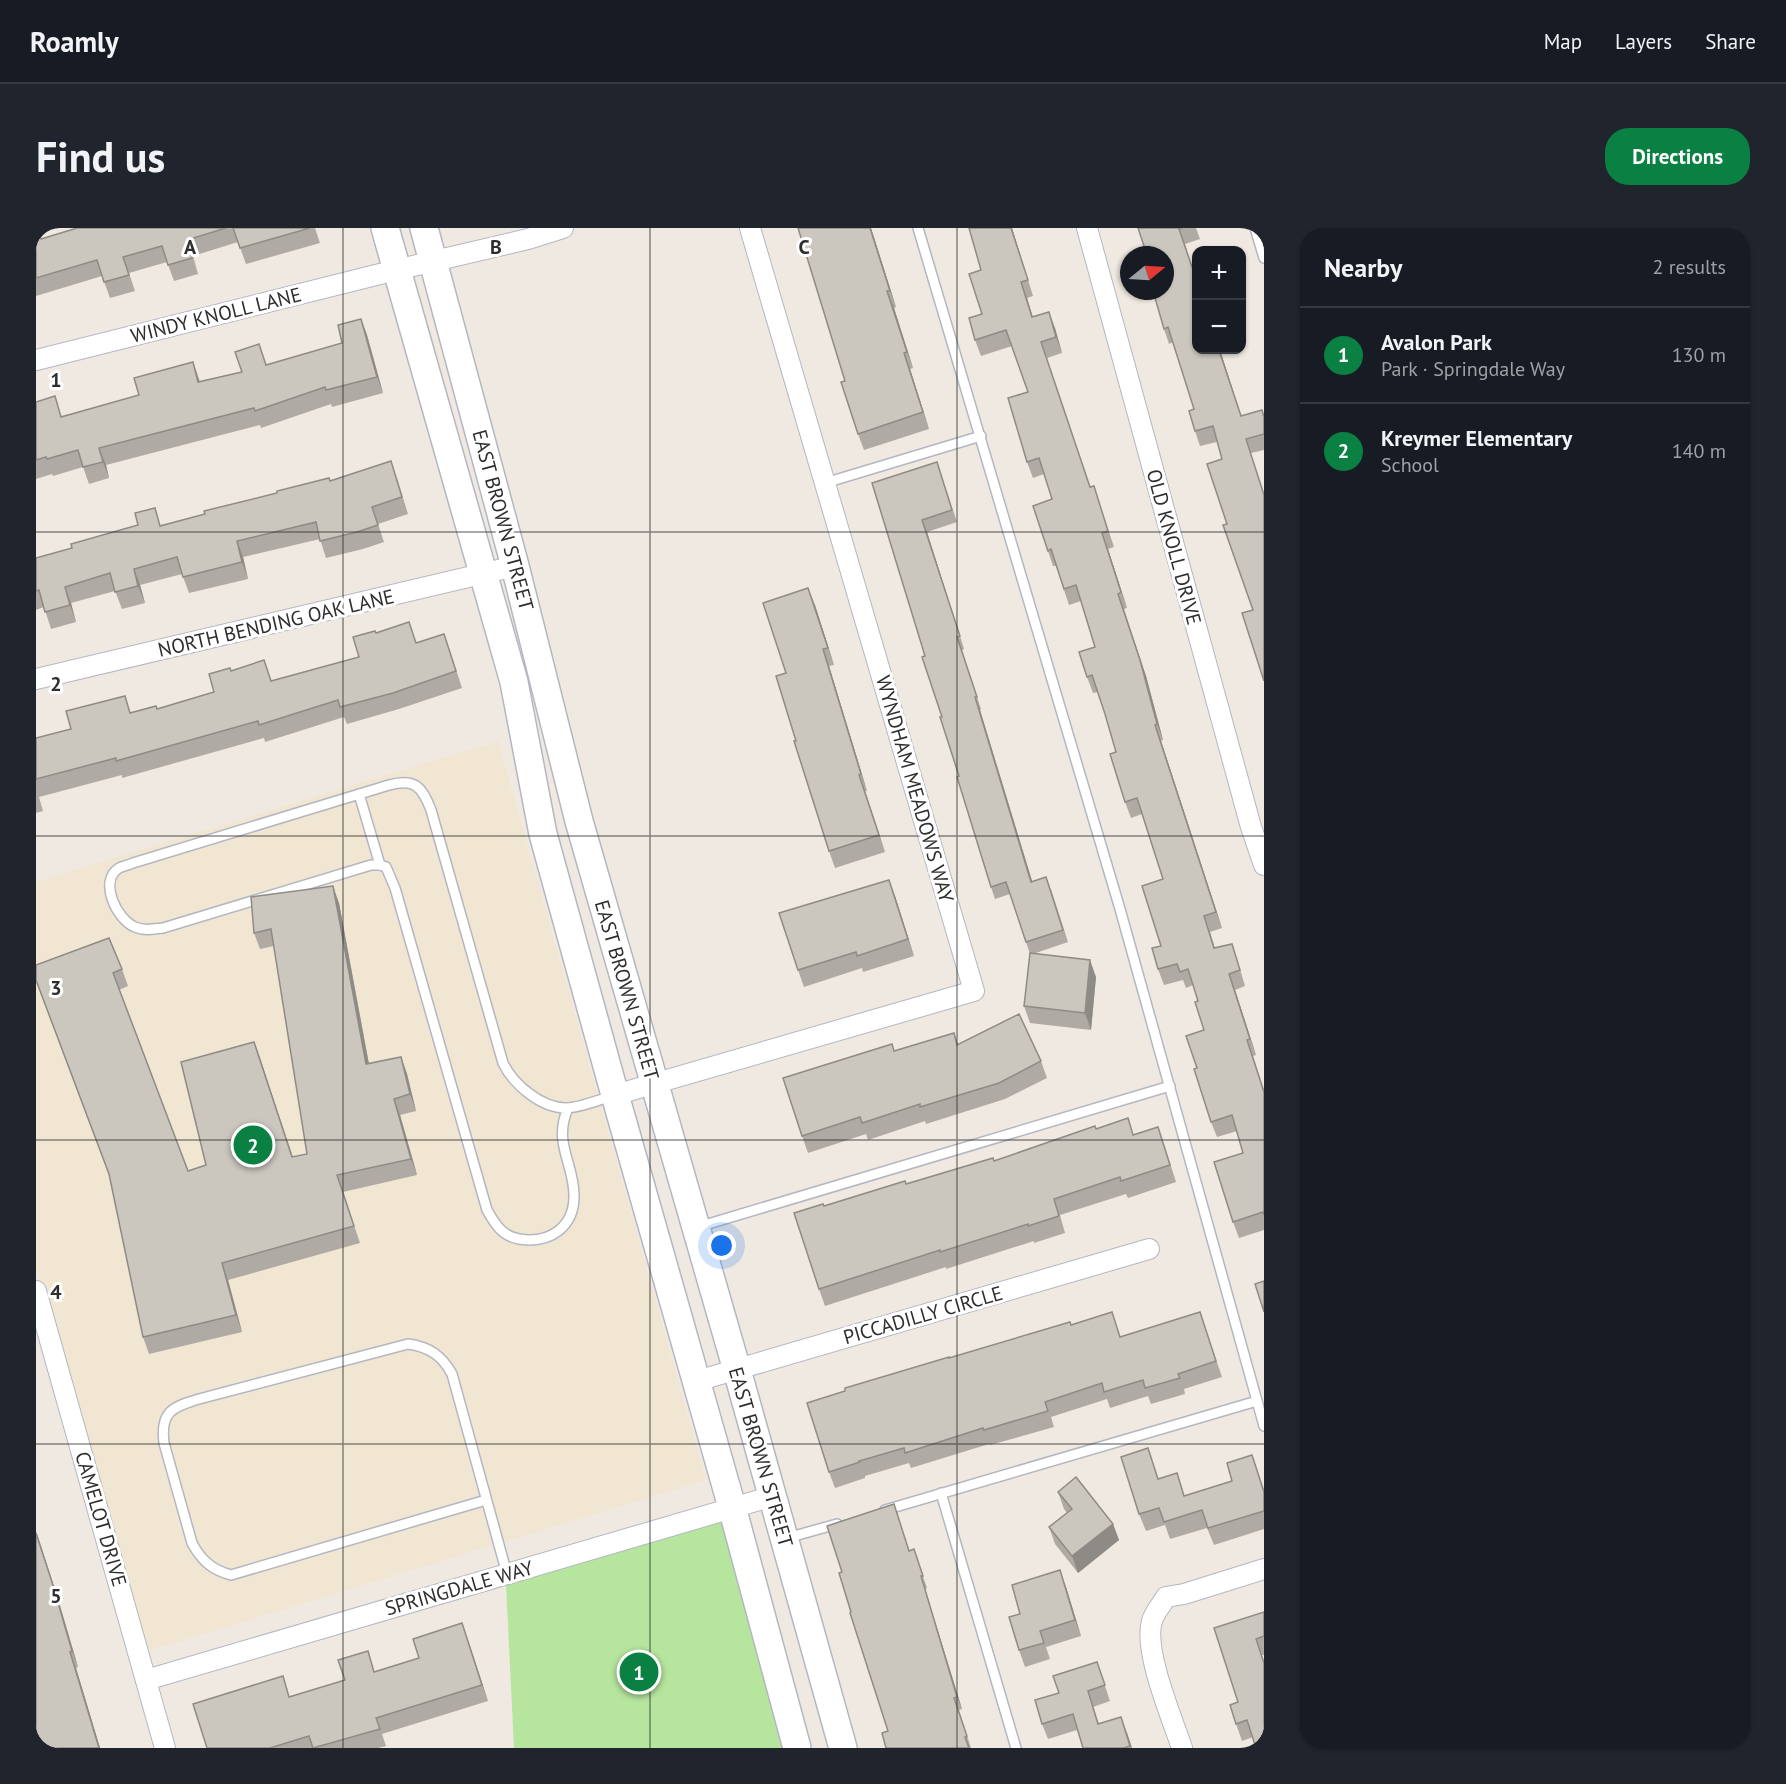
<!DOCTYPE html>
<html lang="en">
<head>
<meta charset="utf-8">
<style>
  :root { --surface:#171b24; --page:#20242c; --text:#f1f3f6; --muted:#9ea1a6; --line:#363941; --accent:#0b8043 }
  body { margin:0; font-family:"PT Sans",sans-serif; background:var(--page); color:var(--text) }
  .controls { position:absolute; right:18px; top:18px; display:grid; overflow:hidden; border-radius:12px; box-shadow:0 2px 4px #0004 }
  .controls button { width:54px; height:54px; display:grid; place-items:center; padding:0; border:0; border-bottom:2px solid var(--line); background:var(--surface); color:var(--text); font:30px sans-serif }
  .compass { position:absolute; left:1084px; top:18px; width:54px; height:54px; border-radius:50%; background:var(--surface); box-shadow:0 2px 4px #0004; rotate:72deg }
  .you { position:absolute; left:686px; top:1018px; width:21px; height:21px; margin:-15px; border:4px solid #fff; border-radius:50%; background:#1a73e8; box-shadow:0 0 0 9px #1a73e833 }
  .badge { display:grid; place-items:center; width:39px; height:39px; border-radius:50%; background:var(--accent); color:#fff; font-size:20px; font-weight:700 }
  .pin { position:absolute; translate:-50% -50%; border:3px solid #fff; box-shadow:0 2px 6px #0006 }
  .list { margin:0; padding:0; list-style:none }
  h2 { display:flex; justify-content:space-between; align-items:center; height:78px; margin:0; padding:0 24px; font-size:26px }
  h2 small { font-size:20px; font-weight:400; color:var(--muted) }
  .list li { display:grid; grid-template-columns:39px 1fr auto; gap:18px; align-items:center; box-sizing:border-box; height:96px; padding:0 24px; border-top:2px solid var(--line) }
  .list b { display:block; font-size:22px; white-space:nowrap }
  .list p { margin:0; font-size:20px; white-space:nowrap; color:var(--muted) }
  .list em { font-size:20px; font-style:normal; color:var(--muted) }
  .map { position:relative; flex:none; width:1228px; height:1520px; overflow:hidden; border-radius:24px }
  header { display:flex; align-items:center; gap:36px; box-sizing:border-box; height:84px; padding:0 30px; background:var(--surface); border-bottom:2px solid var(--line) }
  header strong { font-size:28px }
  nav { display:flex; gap:33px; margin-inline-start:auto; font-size:21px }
  .intro { display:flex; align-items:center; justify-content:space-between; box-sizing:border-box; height:144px; padding:0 36px }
  h1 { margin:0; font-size:42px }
  .button { padding:15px 27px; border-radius:24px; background:var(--accent); color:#fff; font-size:21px; font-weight:700 }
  main { display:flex; gap:36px; padding:0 36px }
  aside { flex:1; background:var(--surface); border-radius:24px; box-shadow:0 2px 4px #0004 }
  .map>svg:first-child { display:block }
  .education { fill:#f0e6d1 }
  .park { fill:#b6e59e }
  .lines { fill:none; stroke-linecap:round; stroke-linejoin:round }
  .service-casing { stroke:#b4b7c1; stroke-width:12 }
  .minor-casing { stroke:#b4b7c1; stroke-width:22 }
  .secondary-casing { stroke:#b4b7c1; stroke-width:30 }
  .service { stroke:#fff; stroke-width:9 }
  .minor { stroke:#fff; stroke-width:20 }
  .secondary { stroke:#fff; stroke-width:27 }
  .wall { fill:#afaba4 }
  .shaded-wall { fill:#8e8b86 }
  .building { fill:#cbc7bf; stroke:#8e8b86; stroke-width:1.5 }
  .grid { fill:none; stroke:#2e2e2e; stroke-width:1.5; stroke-opacity:0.55 }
  .labels { text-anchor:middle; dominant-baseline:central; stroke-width:6; stroke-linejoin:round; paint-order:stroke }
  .street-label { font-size:20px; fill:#2e2e2e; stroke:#fff }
  .grid-label { font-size:20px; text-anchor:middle; font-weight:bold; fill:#2e2e2e; stroke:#fff; stroke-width:6; stroke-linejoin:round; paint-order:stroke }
</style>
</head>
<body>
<header>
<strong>Roamly</strong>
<nav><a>Map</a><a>Layers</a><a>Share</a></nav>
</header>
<div class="intro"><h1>Find us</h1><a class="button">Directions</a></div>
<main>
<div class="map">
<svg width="1228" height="1520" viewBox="0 0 1228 1520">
  <rect width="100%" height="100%" fill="#efe9e1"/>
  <polygon class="education" points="462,513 670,1252 109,1424 0,1040 0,654"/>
  <polygon class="park" points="692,1290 753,1520 478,1520 470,1355"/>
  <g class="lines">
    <g class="service-casing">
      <g id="service">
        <polyline points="882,0 1084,681 1228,1198"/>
        <polyline points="1219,0 1228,30"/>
        <polyline points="789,255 945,208"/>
        <polyline points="323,566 344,637"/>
        <path d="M532 880C517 915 537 933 538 966 539 999 514 1016 483 1011 466 1008 459 996 451 982L359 660 350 639 344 637H335L127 700C117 701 109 703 99 699 81 692 62 653 83 640 87 638 93 637 97 635L353 557C378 550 386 558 395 582L467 835C477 856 505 880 530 880 544 880 562 872 576 868"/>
        <polyline points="662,999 1134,858"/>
        <polyline points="905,1265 980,1520"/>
        <path d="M450 1272 195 1347C176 1342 165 1332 156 1315L128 1215C124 1184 136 1179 163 1171L372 1116C394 1119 406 1128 416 1146L471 1346"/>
        <polyline points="849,1282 1221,1173"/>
        <polyline points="751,1310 801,1296"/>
      </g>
    </g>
    <g class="minor-casing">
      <g id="minor">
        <polyline points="1051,0 1215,599 1228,637"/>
        <polyline points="0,132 360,42 492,11 527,0"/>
        <polyline points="0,451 479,338"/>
        <polyline points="579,867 938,763 714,0"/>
        <polyline points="0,1063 129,1520"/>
        <polyline points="661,1153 1113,1021"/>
        <polyline points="110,1452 737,1268"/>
        <path d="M1146 1520C1136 1490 1107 1422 1116 1393 1118 1385 1126 1376 1130 1369L1148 1366 1228 1341"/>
      </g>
    </g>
    <g class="secondary-casing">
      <g id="secondary">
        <polyline points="349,0 478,454 507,606 579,867 696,1279 761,1520"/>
        <polyline points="388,0 479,338 543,593 701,1142 807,1520"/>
      </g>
    </g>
    <use href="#service" class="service"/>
    <use href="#minor" class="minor"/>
    <use href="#secondary" class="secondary"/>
  </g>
  <g class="wall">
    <polygon points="41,0 279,0 284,15 210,36 202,14 157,28 162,46 138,53 131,34 93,45 99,63 74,70 66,48 0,68 0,10 5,11"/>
    <polygon points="762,0 835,0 860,79 858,80 877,140 874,141 893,201 828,222 822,206 809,153"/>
    <polygon points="933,0 976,0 997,68 991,70 997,89 1019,100 1026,125 1011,130 1054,259 1058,258 1078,319 1072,321 1091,380 1088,381 1110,448 1127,512 1125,513 1186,700 1174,704 1179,720 1201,731 1209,758 1199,762 1220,827 1217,828 1228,862 1228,1002 1203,1010 1197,994 1207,925 1201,903 1181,909 1175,894 1161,840 1168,802 1162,773 1157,757 1150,760 1147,752 1128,757 1122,741 1125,718 1127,651 1106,586 1095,590 1089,574 1080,524 1069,486 1062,464 1057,465 1051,449 1059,419 1045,373 1033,377 1020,338 1017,338 1012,323 1016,271 1008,246 997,250 991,234 992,164 976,118 945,128 939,112 946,86 945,42"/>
    <polygon points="1102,0 1160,0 1164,11 1149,16 1156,39 1161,122 1184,122 1205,188 1226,182 1228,187 1228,222 1215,225 1217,382 1191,296 1186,231 1181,214 1164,218 1159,203 1158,181 1137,114 1133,116 1128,101 1129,63"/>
    <polygon points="325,91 331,107 347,165 296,179 295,176 225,200 224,197 70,237 73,250 53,256 47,239 17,248 16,246 0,251 0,174 26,188 231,137 306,115"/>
    <polygon points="901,234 921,294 891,304 928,421 926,422 945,481 944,482 996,653 1015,661 1032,714 997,726 1060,749 1055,802 994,795 988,778 994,726 974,666 959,671 955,659 889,428 836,255"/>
    <polygon points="361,250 372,286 342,296 348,314 327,321 290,330 284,311 207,329 212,351 153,365 146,346 104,357 109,375 86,381 79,363 35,375 40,394 15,401 8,379 0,382 0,330 294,253"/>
    <polygon points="779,377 798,437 793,438 831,563 829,563 849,624 799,640 793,623 760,513 750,445"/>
    <polygon points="340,405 414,423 426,460 363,481 311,496 308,489 229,514 228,510 86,550 86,547 3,569 7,583 0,585 0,510 95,485 121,481 178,464 196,443 236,453 323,429"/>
    <polygon points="859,668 878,728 827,744 826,740 768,759 762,742"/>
    <polygon points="303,675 333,836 365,829 371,846 380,883 364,887 381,947 307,964 324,1015 192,1052 206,1104 113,1126 107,1109 73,947 0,753 86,741 92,758 83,762 152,943 170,937 218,814 257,929 271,926 238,718 224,721 218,705"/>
    <polygon points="918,805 922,816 1005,833 1011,850 969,871 890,896 889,893 832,912 830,906 772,925 766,908 859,823"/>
    <polygon points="1060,901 1098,907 1128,916 1140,954 1092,970 1090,966 1024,987 1029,1005 998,1015 998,1013 910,1041 910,1039 789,1078 783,1061 788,978 958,933"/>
    <polygon points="1164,1084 1186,1149 1148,1161 1149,1166 1115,1176 1112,1168 1074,1180 1071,1171 1015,1189 1018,1199 954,1217 953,1216 875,1240 873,1235 829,1248 829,1250 799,1260 793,1244 913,1130 1035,1097 1084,1109"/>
    <polygon points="1216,1227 1228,1262 1228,1301 1178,1317 1171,1300 1134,1311 1129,1297 1110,1303 1103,1286 1122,1251 1149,1268 1196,1253"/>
    <polygon points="1022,1264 1077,1296 1083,1312 1042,1345 1019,1316 1013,1299 1031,1285 1028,1281"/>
    <polygon points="858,1276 873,1323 882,1334 891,1360 889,1361 926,1481 923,1482 935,1520 850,1520 852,1503 806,1344"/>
    <polygon points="0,1303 22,1371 42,1439 40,1440 64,1520 0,1520"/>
    <polygon points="1030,1359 1045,1408 1010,1419 1014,1431 989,1439 983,1422 984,1386"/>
    <polygon points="1228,1384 1228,1427 1226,1427 1228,1433 1228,1520 1217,1509 1206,1513 1200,1496 1202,1474"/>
    <polygon points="426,1395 452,1473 346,1506 350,1518 342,1520 171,1520 254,1469 383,1430"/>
    <polygon points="1061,1434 1074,1473 1057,1479 1063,1496 1091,1505 1096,1520 1047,1520 1041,1502 1012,1511 1006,1496"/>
  </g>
  <g class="shaded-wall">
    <polygon points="834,0 835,0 860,79 854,63"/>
    <polygon points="975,0 976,0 997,68 992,52"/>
    <polygon points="985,54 991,70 1001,105 996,89"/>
    <polygon points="851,63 858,80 877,140 871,124"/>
    <polygon points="1013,84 1019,100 1026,125 1020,109"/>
    <polygon points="325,91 331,107 347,165 341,149"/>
    <polygon points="1183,122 1184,122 1210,203"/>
    <polygon points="868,125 874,141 893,201 887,184"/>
    <polygon points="157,134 163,151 168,171 162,154"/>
    <polygon points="63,220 70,237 73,250 67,234"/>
    <polygon points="886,292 891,304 928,421 924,408"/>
    <polygon points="1066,305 1072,321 1091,380 1085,364"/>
    <polygon points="201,313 207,329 212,351 206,334"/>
    <polygon points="98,341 104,357 109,375 102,358"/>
    <polygon points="29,359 35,375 40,394 34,377"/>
    <polygon points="772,360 779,377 798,437 792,420"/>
    <polygon points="1082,366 1110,448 1127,512 1121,496"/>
    <polygon points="787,421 793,438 831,563 825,546"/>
    <polygon points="939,469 944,482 1000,666 995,654"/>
    <polygon points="1119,497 1125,513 1186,700 1180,684"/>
    <polygon points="823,547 829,563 849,624 843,607"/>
    <polygon points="853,652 859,668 878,728 872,711"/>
    <polygon points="297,658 303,675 336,853 330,836"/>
    <polygon points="1054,732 1060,749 1055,802 1049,785"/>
    <polygon points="1193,746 1199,762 1220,827 1214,811"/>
    <polygon points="218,814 224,830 262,946 256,929"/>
    <polygon points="365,829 371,846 380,883 374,866"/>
    <polygon points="358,871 364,887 381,947 375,931"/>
    <polygon points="186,1035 192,1052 206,1104 200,1087"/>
    <polygon points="1077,1296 1083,1312 1042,1345 1036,1328"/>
    <polygon points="0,1303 22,1371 42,1439 36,1423"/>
    <polygon points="1024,1342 1030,1359 1045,1408 1039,1392"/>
    <polygon points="885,1348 889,1361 926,1481 921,1469"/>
    <polygon points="426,1395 432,1412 452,1473 446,1457"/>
    <polygon points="34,1424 40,1440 64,1520 63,1520"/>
    <polygon points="1085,1489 1091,1505 1096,1520 1094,1518"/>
  </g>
  <g class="building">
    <polygon points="41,0 190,0 151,12 156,30 132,37 126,18 87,29 93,47 68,54 61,32 0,50 0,10 4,9 5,11"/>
    <polygon points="197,0 274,0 204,20"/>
    <polygon points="762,0 834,0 854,63 851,63 871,124 868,125 887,184 822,206 805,154 809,153"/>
    <polygon points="933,0 975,0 992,52 985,54 996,89 1013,84 1020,109 1005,114 1054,259 1058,258 1072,303 1066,305 1085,364 1082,366 1104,432 1121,496 1119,497 1180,684 1168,688 1178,720 1196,716 1204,742 1193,746 1214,811 1211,812 1228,864 1228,987 1227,984 1197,994 1178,934 1207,925 1196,887 1175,894 1158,841 1161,840 1150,808 1168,802 1159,774 1162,773 1152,741 1144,744 1141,736 1122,741 1116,720 1125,718 1106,658 1127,651 1101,570 1089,574 1074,526 1080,524 1069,486 1056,447 1051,449 1043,424 1059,419 1040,357 1028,361 1015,321 1012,323 997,278 1016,271 1003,230 991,234 972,170 992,164 970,102 939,112 933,90 946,86 933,46 945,42"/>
    <polygon points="1102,0 1146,0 1143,1 1156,39 1161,38 1161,122 1183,122 1205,188 1226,182 1228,189 1228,206 1210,211 1228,267 1228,453 1206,385 1217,382 1187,297 1191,296 1171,236 1186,231 1177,198 1159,203 1153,183 1158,181 1132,99 1128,101 1117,63 1129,63 1129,27 1111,27"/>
    <polygon points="325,91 341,149 290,162 289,159 219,183 218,180 63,220 67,234 47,239 42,222 11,231 10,229 0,232 0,174 19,168 25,189 103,167 98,150 157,134 162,154 206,144 199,124 223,116 230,137 306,115 302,97"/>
    <polygon points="355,233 366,269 336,279 342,297 321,304 284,313 280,294 201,313 206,334 147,349 141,329 98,341 102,358 79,364 74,345 29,359 34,377 9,384 3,362 0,363 0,330 36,320 35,316 102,297 99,285 119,280 124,298 169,286 168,283 241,265 241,263 293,250 294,253"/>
    <polygon points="901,234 916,282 886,292 924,408 921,409 941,469 939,469 995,654 1010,649 1027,702 990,714 970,654 955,659 921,549 923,548 904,489 906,489 886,429 889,428 836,255"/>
    <polygon points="772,360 792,420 787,421 825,546 823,547 843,607 793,623 758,513 760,513 740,448 750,445 727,375"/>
    <polygon points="373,394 380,415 408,406 420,443 357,465 304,479 302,472 223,497 222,493 80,533 80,530 0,551 0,510 35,501 30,483 89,468 94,485 120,478 121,481 178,464 173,446 194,440 195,443 228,432 235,453 323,429 317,409 339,403 340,405"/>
    <polygon points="853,652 872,711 821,728 820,724 762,742 743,685"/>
    <polygon points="297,658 330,836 365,829 374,866 358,871 375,931 301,947 318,998 186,1035 200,1087 107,1109 73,946 0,752 0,737 73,710 86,741 77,745 152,943 170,937 145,834 218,814 256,929 271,926 235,701 218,705 215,669"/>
    <polygon points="994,725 1054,732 1049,785 988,778"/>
    <polygon points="983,786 1005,833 963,855 884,879 884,876 826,895 824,889 766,908 747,850 856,816 858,823 918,805 921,817"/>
    <polygon points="1092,890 1097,907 1122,899 1134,937 1085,953 1084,949 1018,971 1023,988 992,998 992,996 904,1024 904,1022 783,1061 758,985 787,976 788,978 869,953 870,956 957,930 958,933 1059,898 1060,901"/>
    <polygon points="1228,1053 1228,1084 1219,1056"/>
    <polygon points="1076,1084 1084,1109 1164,1084 1180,1133 1142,1146 1144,1150 1109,1160 1107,1152 1068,1164 1066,1155 1009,1174 1012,1183 948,1202 947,1200 869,1225 868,1220 823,1233 824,1234 793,1244 771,1175 809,1163 809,1160 913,1129 913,1130 1034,1094 1035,1097"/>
    <polygon points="1112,1220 1122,1251 1141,1245 1148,1268 1196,1253 1191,1235 1216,1227 1228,1264 1228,1283 1172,1300 1166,1282 1128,1294 1123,1280 1103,1286 1085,1229"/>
    <polygon points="1040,1249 1077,1296 1036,1328 1013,1299 1036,1281 1022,1264"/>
    <polygon points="858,1276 873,1323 878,1321 887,1348 885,1348 921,1469 918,1470 931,1508 929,1509 933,1520 850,1520 846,1505 852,1503 814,1385 815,1384 803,1345 806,1344 791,1298"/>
    <polygon points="0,1305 16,1354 36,1423 34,1424 63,1520 3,1520 0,1510"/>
    <polygon points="1024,1342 1039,1392 1004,1403 1008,1415 983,1422 973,1389 984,1386 976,1357"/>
    <polygon points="1228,1384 1228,1408 1220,1411 1228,1435 1228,1520 1220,1520 1211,1492 1200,1496 1194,1477 1202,1474 1178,1400"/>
    <polygon points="426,1395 446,1457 340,1490 344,1501 277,1520 273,1508 234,1520 171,1520 157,1476 247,1448 253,1469 309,1452 302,1432 332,1423 338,1444 383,1430 377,1411"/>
    <polygon points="1061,1434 1069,1457 1052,1463 1062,1496 1085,1489 1094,1518 1088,1520 1047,1520 1037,1486 1006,1496 999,1472 1023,1465 1017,1448"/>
  </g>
  <path class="grid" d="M307 0V1520M614 0V1520M921 0V1520M0 304H1228M0 608H1228M0 912H1228M0 1216H1228"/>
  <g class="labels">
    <g class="street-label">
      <text transform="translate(180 87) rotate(-14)">WINDY KNOLL LANE</text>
      <text transform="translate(467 292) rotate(75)">EAST BROWN STREET</text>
      <text transform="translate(1138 319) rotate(75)">OLD KNOLL DRIVE</text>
      <text transform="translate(240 395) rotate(-13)">NORTH BENDING OAK LANE</text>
      <text transform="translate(879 561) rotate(74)">WYNDHAM MEADOWS WAY</text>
      <text transform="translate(591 762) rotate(74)">EAST BROWN STREET</text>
      <text transform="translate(887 1087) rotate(-16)">PICCADILLY CIRCLE</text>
      <text transform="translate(725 1229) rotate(74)">EAST BROWN STREET</text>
      <text transform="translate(65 1291) rotate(74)">CAMELOT DRIVE</text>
      <text transform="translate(423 1360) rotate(-16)">SPRINGDALE WAY</text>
    </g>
  </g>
  <g class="grid-label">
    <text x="154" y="26">A</text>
    <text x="460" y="26">B</text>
    <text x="768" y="26">C</text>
    <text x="20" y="159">1</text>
    <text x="20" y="463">2</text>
    <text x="20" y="767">3</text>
    <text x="20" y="1071">4</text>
    <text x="20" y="1375">5</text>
  </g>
</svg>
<div class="controls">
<button>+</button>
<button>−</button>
</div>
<svg class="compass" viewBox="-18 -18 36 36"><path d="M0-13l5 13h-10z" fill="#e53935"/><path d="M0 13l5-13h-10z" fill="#9ea1a6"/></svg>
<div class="you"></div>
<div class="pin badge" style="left:603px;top:1444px">1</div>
<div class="pin badge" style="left:217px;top:917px">2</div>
</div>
<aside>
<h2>Nearby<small>2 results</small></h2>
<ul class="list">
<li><span class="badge">1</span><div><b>Avalon Park</b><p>Park · Springdale Way</p></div><em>130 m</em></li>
<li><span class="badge">2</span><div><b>Kreymer Elementary</b><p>School</p></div><em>140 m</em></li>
</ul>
</aside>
</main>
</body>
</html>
